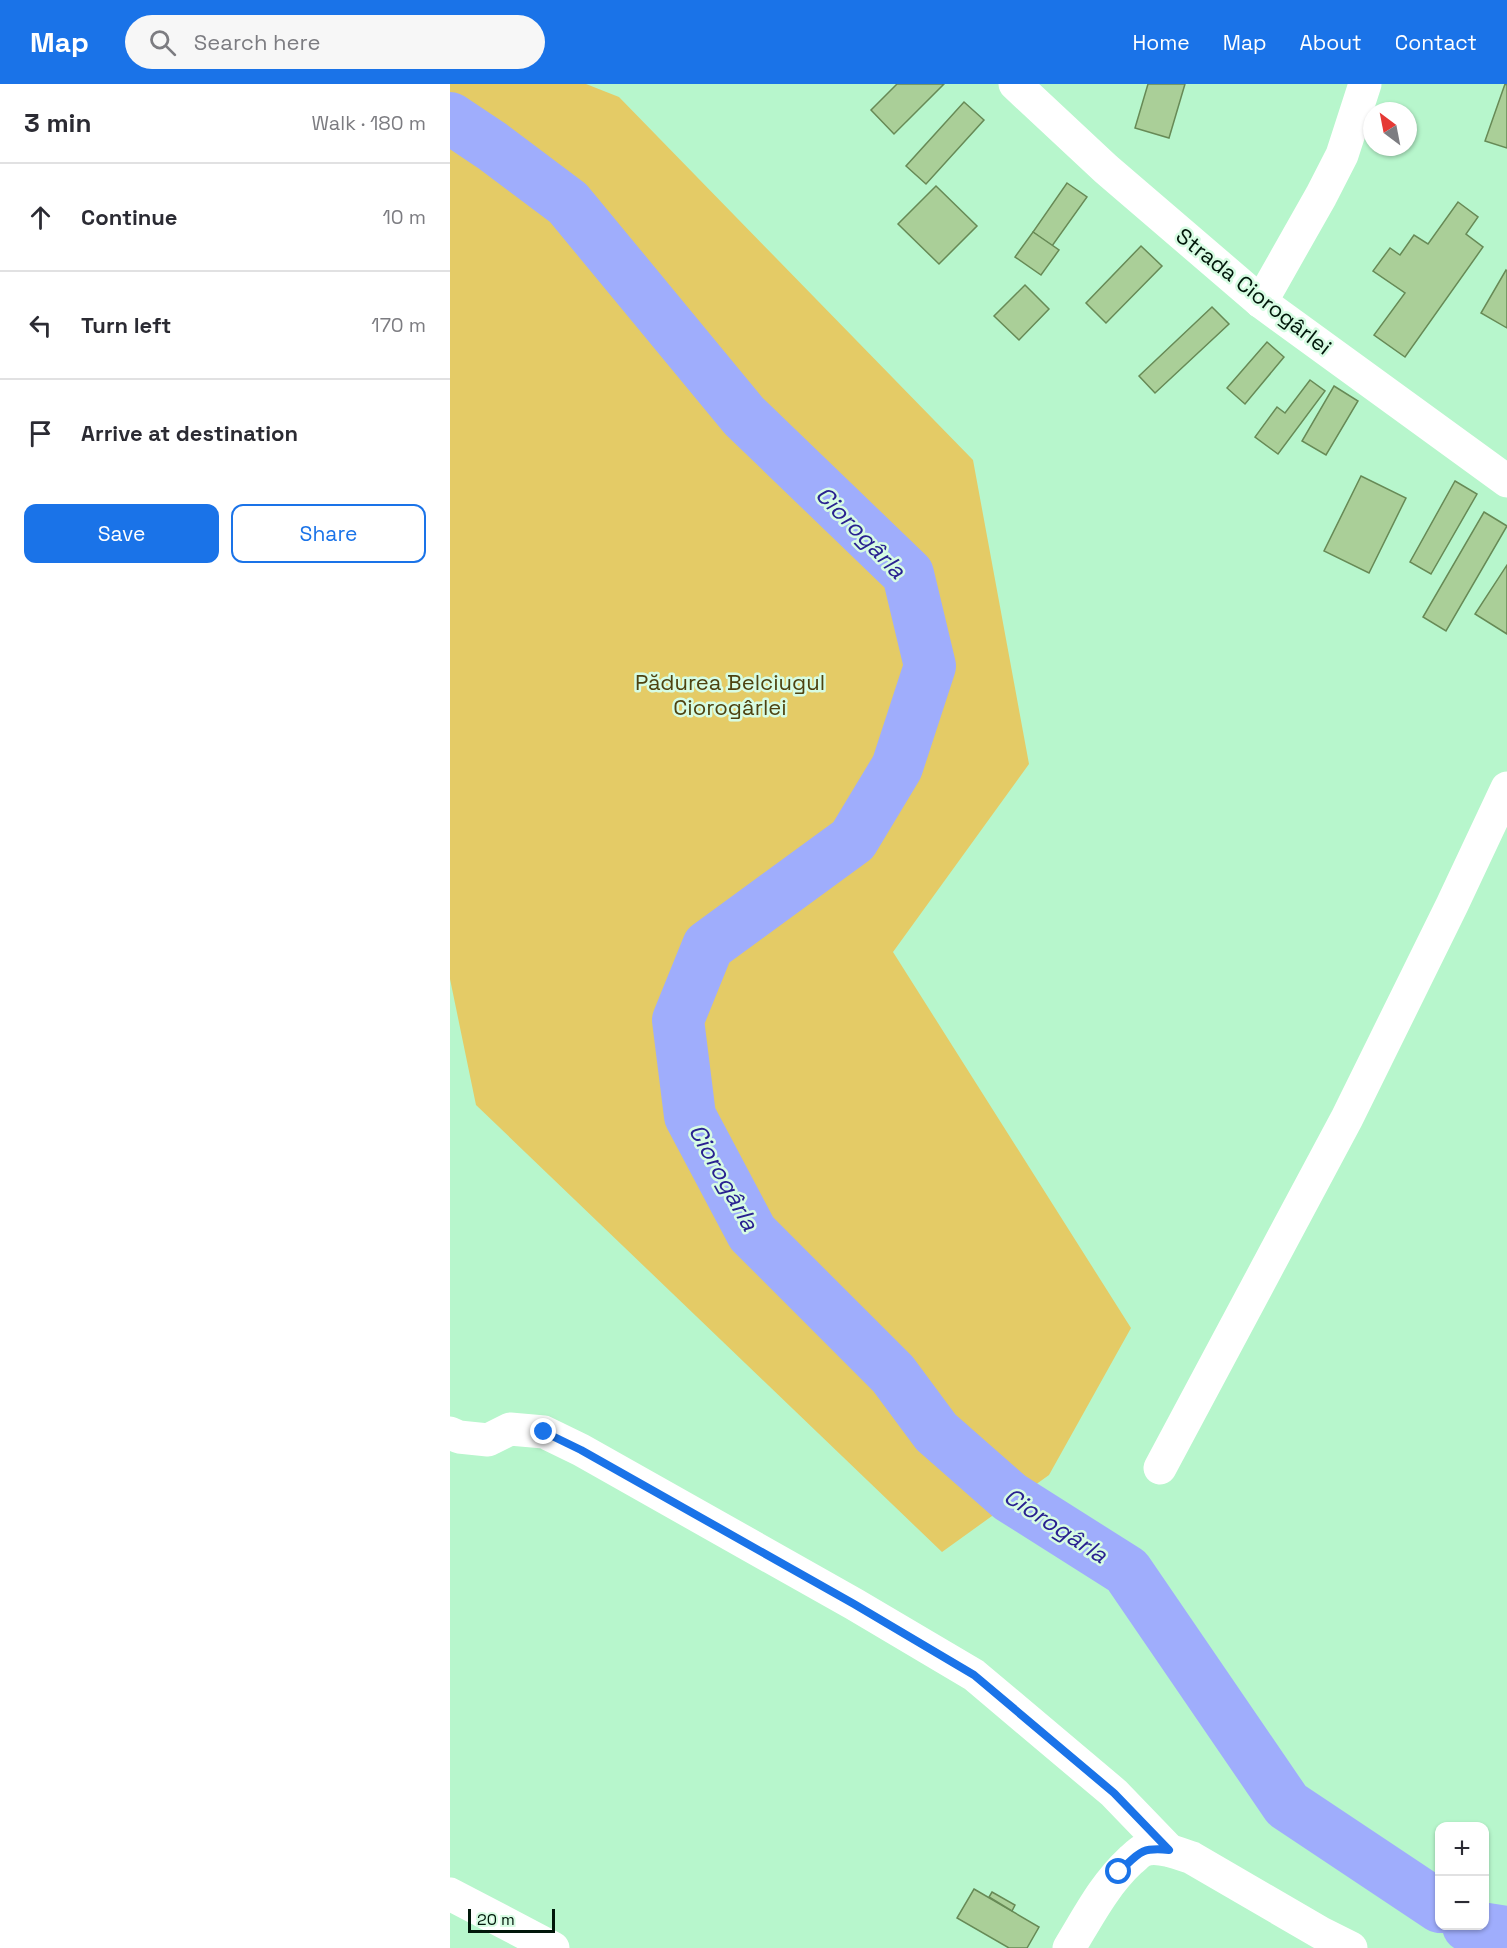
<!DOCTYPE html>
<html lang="en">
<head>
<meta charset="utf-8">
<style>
  :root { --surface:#fff; --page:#f7f7f7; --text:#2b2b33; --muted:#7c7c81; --line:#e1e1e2; --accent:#1a73e8 }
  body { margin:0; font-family:"Space Grotesk",sans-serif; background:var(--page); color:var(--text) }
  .controls { position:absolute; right:18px; bottom:18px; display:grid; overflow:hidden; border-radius:12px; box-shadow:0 2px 4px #0004 }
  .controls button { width:54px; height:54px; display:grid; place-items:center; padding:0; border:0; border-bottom:2px solid var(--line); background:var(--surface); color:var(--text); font:30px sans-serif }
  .compass { position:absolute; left:913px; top:18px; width:54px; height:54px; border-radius:50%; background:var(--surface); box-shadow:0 2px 4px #0004; rotate:328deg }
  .scale { position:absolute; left:18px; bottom:15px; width:87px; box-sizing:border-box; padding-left:6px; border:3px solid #01170a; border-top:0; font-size:16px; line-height:21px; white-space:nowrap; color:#01170a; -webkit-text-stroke:4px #d7fce3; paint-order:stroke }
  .stop { position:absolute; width:18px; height:18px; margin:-14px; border:4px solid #1a73e8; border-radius:50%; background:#fff }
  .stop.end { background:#1a73e8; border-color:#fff; box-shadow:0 2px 6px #0008 }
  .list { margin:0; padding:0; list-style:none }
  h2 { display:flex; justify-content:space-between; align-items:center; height:78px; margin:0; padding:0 24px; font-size:26px }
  h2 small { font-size:20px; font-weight:400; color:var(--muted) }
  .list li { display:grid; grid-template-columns:39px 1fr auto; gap:18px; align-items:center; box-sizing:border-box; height:108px; padding:0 24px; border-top:2px solid var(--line) }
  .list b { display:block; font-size:22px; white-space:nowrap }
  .list em { font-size:20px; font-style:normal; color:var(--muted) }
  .actions { display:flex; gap:12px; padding:18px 24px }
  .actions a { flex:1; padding:14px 0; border:2px solid var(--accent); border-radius:12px; text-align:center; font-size:21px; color:var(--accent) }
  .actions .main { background:var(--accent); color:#fff }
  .icon { flex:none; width:33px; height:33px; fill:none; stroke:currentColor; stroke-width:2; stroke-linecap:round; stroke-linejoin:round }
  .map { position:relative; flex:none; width:1057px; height:1864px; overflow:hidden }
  header { display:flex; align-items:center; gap:36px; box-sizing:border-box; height:84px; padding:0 30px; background:var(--accent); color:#fff }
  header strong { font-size:28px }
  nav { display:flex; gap:33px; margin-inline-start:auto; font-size:21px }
  .search { width:420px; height:54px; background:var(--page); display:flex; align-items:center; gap:15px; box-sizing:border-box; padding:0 21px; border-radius:33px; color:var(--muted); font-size:22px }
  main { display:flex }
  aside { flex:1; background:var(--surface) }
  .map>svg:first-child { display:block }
  .green { fill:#e4cb66 }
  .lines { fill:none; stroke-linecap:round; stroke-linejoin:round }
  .river { stroke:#9fadfc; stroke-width:52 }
  .building { fill:#aacf98; stroke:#678a56; stroke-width:1.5 }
  .minor { stroke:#fff; stroke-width:33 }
  .route { stroke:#1a73e8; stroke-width:8 }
  .labels { text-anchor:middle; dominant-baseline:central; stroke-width:5; stroke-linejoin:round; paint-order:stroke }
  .street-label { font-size:22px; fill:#01170a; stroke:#d7fce3 }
  .park-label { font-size:22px; fill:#4e4210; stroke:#d7fce3 }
  .water-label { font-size:24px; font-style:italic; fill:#292190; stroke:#d7fce3 }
</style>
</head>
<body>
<header>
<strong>Map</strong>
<div class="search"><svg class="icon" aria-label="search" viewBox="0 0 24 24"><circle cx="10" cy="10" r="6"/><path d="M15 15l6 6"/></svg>Search here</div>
<nav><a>Home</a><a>Map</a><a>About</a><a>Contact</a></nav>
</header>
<main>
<aside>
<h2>3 min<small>Walk · 180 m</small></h2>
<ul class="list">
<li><svg class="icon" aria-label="ahead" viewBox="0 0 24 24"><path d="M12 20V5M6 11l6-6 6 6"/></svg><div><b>Continue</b></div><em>10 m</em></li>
<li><svg class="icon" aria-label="left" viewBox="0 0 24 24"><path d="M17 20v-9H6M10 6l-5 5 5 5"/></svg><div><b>Turn left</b></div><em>170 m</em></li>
<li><svg class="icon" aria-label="arrive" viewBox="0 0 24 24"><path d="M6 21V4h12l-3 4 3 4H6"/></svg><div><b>Arrive at destination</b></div></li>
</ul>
<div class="actions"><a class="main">Save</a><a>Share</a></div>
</aside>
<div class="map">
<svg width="1057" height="1864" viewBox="0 0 1057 1864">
  <rect width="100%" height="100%" fill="#b7f6cc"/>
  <polygon class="green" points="0,0 136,0 169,13 523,376 579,680 443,868 681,1244 599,1391 492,1468 26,1021 0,895"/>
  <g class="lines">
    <g class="river">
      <polyline points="0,34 42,62 118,119 294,332 458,490 480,582 447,683 403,756 258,862 228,936 240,1032 302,1149 443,1290 486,1348 560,1413 677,1487 837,1721 990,1823"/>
      <polyline points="1018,1842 1057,1848"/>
    </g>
  </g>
  <g class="building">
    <polygon points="447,0 494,0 444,50 421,26"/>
    <polygon points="698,0 735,0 719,54 685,44"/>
    <polygon points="1055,0 1057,1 1057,64 1035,57"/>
    <polygon points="514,18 534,36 476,100 456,82"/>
    <polygon points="617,99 637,113 602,162 583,148"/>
    <polygon points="486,102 527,142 489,180 448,140"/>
    <polygon points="1008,118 1028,133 1016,150 1033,163 955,273 924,251 955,209 923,187 940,164 950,171 964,151 978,160"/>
    <polygon points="583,148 609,166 591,191 565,173"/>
    <polygon points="691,162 712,182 656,239 636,219"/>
    <polygon points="1056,186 1057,187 1057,244 1031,229"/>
    <polygon points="575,201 599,225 569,256 544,232"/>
    <polygon points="762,223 779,240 705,309 689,292"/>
    <polygon points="817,258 834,273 795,320 777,304"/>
    <polygon points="860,296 875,307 828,370 805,353 827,323 835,329"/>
    <polygon points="884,302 908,317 876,371 852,357"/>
    <polygon points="911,392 956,414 919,489 874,467"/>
    <polygon points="1005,397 1027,410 981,490 960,478"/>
    <polygon points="1034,428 1057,442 996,547 973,533"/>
    <polygon points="1057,481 1057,550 1025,530"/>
    <polygon points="524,1805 589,1843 577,1864 559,1864 507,1834"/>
    <polygon points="542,1808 565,1821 562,1827 539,1813"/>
  </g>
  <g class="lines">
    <g class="minor">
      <polyline points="565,0 656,85 811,218 1057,397"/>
      <polyline points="811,218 871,112 892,71 915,0"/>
      <polyline points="0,1349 9,1353 38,1356 60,1345 94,1348 131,1366 404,1520 524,1591 664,1709 719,1766"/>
      <polyline points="710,1384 897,1034 1002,821 1057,704"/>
      <polyline points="0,1810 103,1864"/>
      <path d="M619 1864C638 1833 654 1801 681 1776 684 1774 688 1769 692 1767 707 1760 727 1769 742 1774L871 1849 901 1864"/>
    </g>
  </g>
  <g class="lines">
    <path class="route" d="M94 1348 131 1366 404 1520 524 1591 664 1709 719 1766C690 1763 689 1769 669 1788"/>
  </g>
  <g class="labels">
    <g class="street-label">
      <text transform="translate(804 207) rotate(38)">Strada Ciorogârlei</text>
    </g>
    <g class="park-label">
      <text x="280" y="598">Pădurea Belciugul<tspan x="280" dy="25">Ciorogârlei</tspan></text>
    </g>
    <g class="water-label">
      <text transform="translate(411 448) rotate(46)">Ciorogârla</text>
      <text transform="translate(274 1093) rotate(61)">Ciorogârla</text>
      <text transform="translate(606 1441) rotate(33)">Ciorogârla</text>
    </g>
  </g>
</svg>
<div class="controls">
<button>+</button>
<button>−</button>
</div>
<svg class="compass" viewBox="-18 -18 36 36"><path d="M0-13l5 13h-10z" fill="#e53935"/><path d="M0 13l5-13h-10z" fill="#7c7c81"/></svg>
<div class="scale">20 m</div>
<div class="stop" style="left:669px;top:1788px"></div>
<div class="stop end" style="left:94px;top:1348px"></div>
</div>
</main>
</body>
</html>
